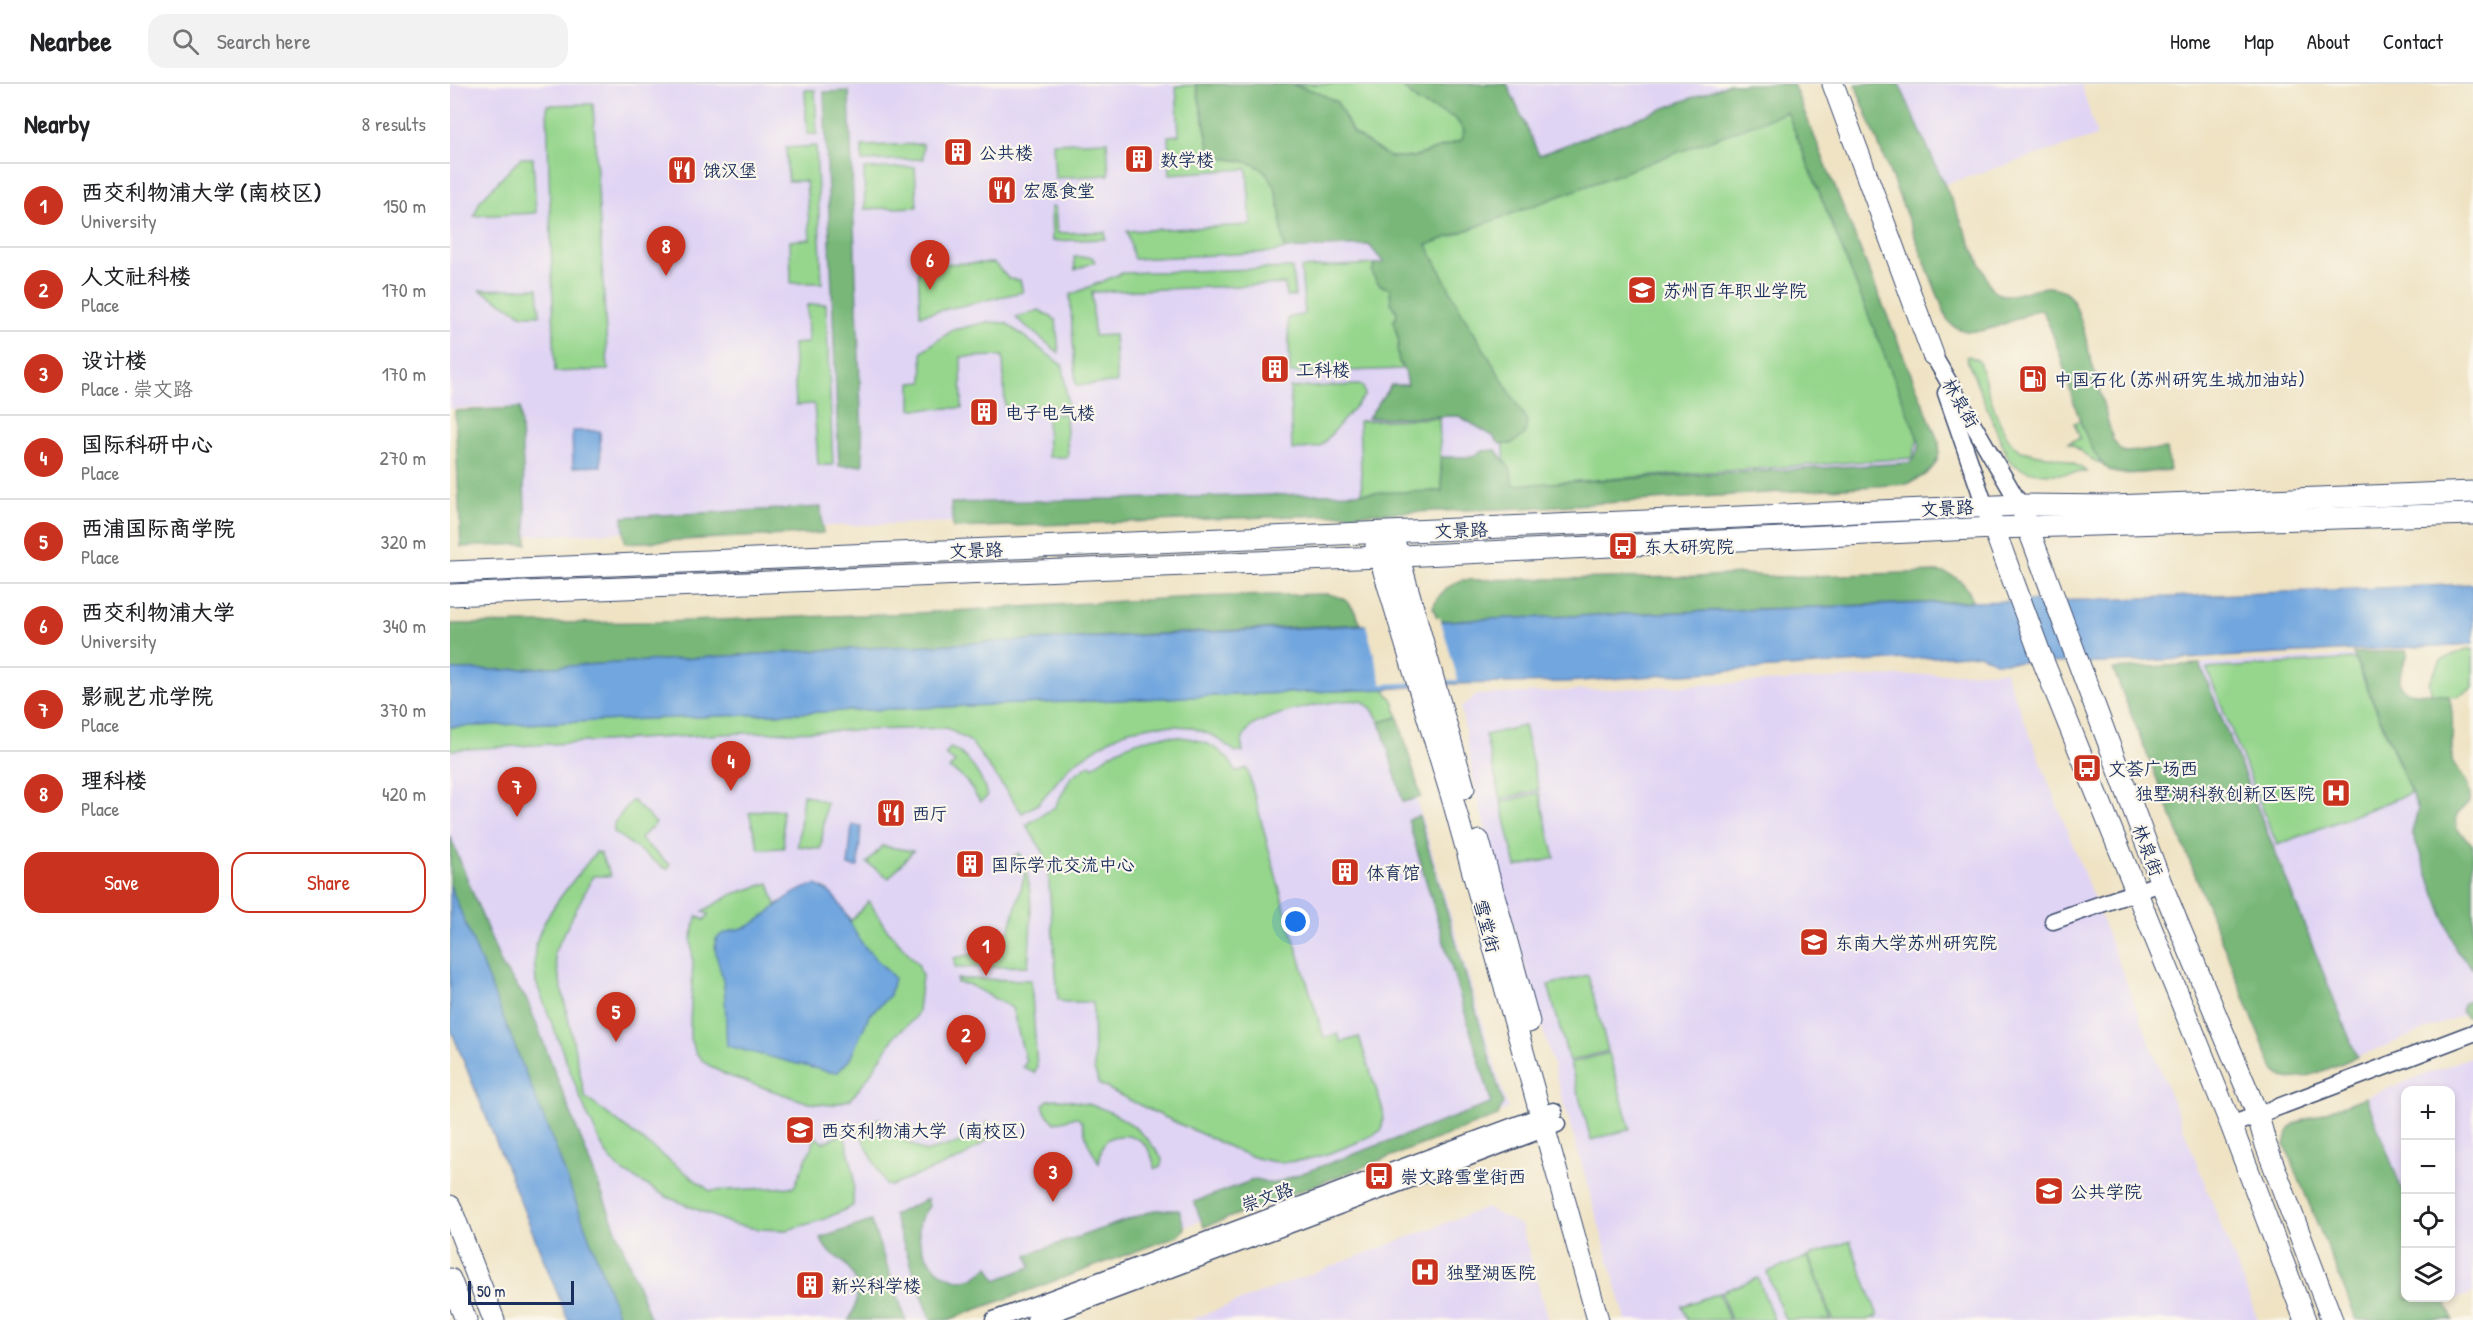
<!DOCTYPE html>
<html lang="en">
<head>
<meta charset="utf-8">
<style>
  :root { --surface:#fff; --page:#f2f2f2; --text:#202124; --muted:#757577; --line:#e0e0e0; --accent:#c8321e }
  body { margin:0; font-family:"Patrick Hand","LXGW WenKai TC",sans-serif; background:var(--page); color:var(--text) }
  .controls { position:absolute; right:18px; bottom:18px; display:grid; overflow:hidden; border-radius:12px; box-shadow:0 3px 9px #0003 }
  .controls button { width:54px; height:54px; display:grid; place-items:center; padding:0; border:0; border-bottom:2px solid var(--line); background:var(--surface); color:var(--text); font:30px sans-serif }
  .scale { position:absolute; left:18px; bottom:15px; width:106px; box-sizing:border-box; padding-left:6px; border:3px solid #1b2f5e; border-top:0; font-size:16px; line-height:21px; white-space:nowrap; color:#1b2f5e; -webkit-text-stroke:4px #fbf7ec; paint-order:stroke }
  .you { position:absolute; left:846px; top:838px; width:21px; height:21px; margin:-15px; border:4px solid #fff; border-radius:50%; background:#1a73e8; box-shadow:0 0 0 9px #1a73e833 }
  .badge { display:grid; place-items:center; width:39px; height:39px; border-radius:50%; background:var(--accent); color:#fff; font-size:20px; font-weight:700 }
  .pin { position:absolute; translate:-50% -50px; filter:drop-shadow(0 2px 3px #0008) }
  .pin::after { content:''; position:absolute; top:32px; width:21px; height:18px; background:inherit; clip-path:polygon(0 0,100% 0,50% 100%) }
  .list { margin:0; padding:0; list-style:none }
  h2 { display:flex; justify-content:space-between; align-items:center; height:78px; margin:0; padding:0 24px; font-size:26px }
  h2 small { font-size:20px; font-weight:400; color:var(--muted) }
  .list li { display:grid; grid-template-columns:39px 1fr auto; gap:18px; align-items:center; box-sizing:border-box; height:84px; padding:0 24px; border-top:2px solid var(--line) }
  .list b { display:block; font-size:22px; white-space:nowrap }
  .list p { margin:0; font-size:20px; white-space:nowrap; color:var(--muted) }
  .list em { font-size:20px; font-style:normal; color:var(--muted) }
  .actions { display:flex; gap:12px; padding:18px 24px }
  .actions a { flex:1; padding:14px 0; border:2px solid var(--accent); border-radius:18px; text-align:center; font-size:21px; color:var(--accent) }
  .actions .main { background:var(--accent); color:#fff }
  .icon { flex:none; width:33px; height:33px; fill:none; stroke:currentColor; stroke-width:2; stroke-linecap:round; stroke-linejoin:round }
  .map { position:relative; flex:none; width:2023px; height:1236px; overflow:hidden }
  header { display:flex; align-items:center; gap:36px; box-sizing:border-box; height:84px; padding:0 30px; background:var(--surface); border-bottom:2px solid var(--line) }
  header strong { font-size:28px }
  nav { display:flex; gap:33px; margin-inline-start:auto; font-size:21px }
  .search { width:420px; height:54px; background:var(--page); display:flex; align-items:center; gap:15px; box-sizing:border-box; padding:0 21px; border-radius:18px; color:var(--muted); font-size:22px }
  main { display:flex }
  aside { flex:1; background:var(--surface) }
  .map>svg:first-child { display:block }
  .built { fill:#e0d4f4 }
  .green { fill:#95d68c; stroke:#588275; stroke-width:1.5 }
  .forest { fill:#78b778; stroke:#4a736b; stroke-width:1.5 }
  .water { fill:#71a6de; stroke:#466a9e; stroke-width:1.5 }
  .pier { fill:#efe3c4 }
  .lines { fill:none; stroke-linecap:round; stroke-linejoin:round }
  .minor-casing { stroke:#3b4a6d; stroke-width:19 }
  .major-casing { stroke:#3b4a6d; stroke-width:23 }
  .minor { stroke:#fff; stroke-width:16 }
  .major { stroke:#fff; stroke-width:21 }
  .labels { text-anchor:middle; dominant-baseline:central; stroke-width:4.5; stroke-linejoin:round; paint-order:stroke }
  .poi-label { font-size:18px; fill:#1b2f5e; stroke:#fbf7ec; text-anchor:start }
  .street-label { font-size:18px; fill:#1b2f5e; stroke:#fbf7ec }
</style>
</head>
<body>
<header>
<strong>Nearbee</strong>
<div class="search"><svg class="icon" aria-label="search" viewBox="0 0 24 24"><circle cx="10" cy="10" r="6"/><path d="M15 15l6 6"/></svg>Search here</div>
<nav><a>Home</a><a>Map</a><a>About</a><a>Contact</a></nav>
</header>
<main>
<aside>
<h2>Nearby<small>8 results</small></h2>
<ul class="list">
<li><span class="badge">1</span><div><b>西交利物浦大学 (南校区)</b><p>University</p></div><em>150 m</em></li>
<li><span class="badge">2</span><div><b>人文社科楼</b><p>Place</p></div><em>170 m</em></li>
<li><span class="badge">3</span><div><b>设计楼</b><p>Place · 崇文路</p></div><em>170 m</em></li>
<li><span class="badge">4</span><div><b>国际科研中心</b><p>Place</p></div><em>270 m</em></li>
<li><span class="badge">5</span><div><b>西浦国际商学院</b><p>Place</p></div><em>320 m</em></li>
<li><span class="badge">6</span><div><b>西交利物浦大学</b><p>University</p></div><em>340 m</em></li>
<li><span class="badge">7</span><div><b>影视艺术学院</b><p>Place</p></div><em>370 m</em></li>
<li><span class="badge">8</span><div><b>理科楼</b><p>Place</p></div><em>420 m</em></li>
</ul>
<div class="actions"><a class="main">Save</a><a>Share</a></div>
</aside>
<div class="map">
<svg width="2023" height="1236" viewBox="0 0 2023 1236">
  <rect width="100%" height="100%" fill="#fbf7ec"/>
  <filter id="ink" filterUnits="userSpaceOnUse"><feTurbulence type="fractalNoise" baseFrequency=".0167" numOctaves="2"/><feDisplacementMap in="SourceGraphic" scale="12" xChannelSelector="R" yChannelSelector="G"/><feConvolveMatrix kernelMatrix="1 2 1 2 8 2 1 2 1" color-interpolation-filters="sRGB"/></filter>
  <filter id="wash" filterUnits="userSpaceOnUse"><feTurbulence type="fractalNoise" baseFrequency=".008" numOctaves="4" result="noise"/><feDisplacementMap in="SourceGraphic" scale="24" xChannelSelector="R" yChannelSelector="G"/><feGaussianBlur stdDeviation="1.35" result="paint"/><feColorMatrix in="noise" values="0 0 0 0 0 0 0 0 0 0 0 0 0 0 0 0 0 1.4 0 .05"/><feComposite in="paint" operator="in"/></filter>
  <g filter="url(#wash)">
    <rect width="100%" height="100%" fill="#efe3c4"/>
    <g class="built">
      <polygon points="0,0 1339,0 1489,365 1465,397 1039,421 65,452 59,323 0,325"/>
      <polygon points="1437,0 1631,0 1647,52 1477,106"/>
      <polygon points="1914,571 2023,839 2023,927 1907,973 1750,580"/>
      <polygon points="1555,587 1808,1236 1176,1236 1027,715 1011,623 1027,611"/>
      <polygon points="934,605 1058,1025 478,1236 192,1236 0,760 0,643"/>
      <polygon points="2023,972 2023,1209 1996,1219 1994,1214 2000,1214 2000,1006 1956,1006 1955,1114 1916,1013"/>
      <polygon points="1035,1124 1071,1141 1098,1236 740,1236"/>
    </g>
    <g class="green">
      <polygon points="841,0 950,0 968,18 1005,34 1014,46 1012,56 963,73 939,73 903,49 887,18 867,8"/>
      <path d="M746 1 761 71C775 76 790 75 803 80 835 93 828 138 835 165L825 168 684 175 677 147 801 141 797 85 720 90 718 52 729 51 726 2Z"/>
      <polygon points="355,6 365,6 367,50 357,50"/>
      <polygon points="143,20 158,286 105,288 97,21"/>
      <polygon points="1337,27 1473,339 1462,374 1056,402 1053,350 967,162"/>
      <polygon points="657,57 659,91 605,94 603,59"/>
      <polygon points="473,60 473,75 412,77 412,62"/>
      <polygon points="366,62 372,199 341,199 340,157 360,155 356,97 338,97 336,64"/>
      <polygon points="71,74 83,74 86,129 24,132 30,117"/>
      <polygon points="465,83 467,123 415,125 414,85"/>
      <polygon points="601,123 605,123 607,149 655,148 655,155 602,157"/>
      <polygon points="624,173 642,173 645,178 625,186"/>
      <polygon points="544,179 559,195 570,196 573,208 470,231 468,180"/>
      <path d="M925 180 922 188C926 197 929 203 940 204L941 219 947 228 946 235 943 236 949 258V278L954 285 840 289 838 234 855 230 851 184Z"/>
      <polygon points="842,184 845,212 836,212 835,200 642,208 644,252 664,251 667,299 626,301 620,211 672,189"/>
      <polygon points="88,204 90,231 73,231 30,206"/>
      <polygon points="376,220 383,381 368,381 364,320 346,321 343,260 358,259 357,221"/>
      <polygon points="589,226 606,236 609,269 566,234"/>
      <polygon points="538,238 556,239 613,282 618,323 555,323 553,272 511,273 512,324 461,325 461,299 473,298 472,267 503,246"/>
      <path d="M1519 272 1529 277C1536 298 1551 360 1572 367 1599 375 1611 369 1637 388 1611 389 1579 396 1559 376L1516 273Z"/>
      <polygon points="908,301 913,302 915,311 870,363 842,366 840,304"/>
      <polygon points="597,330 616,330 618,373 598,373"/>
      <polygon points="989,334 992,407 912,410 909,337"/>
      <path d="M1630 336 1646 370 1652 379C1639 378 1630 363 1618 359L1630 354 1624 339Z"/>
      <polygon points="2016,565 2023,565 2023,604 2006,613 1982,610 1979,599 1991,576"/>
      <polygon points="1905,575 1961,709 1827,761 1757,585"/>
      <path d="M934 605 943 616 948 633 930 638 922 625 912 617C887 614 833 627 809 638 797 643 789 655 793 668H786L764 652 740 643 707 641 679 646 659 656 620 682 588 720 572 729 521 658 497 644 291 649 0 666V643Z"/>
      <polygon points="1074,642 1089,706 1051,715 1035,651"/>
      <path d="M713 652C743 652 773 659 786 688L797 684 836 829 874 954 888 950 891 958 909 953 933 1026 932 1046C903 1062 853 1083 820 1077 798 1074 776 1061 756 1052 720 1036 684 1019 649 1000L644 985 643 918H614L608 915 598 788 594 769 576 741 605 723 621 693 640 680 643 683C666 664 685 656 713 652Z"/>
      <path d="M500 664C516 668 535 696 537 713L530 718C521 704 515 691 499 685L505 678 495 671Z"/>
      <polygon points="1089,709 1105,774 1066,783 1051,718"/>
      <polygon points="353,710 376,718 371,765 348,762"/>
      <polygon points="182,716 206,739 190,755 220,781 218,785 214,784 164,748 164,739"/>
      <polygon points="313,726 332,726 334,764 309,765 299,729"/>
      <polygon points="432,762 463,767 439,794 417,779"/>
      <path d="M146 768 150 769 161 792H143L104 869 135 1013 260 1107 344 1103 366 1053 373 1059 394 1049 404 1090 403 1122 372 1136 337 1146 307 1145 282 1140 217 1113 169 1085 155 1068 135 1026 86 898C85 888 84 876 85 866 89 833 126 794 146 768Z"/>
      <path d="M570 769C585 799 581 848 578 882L505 884 504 874 524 870 559 847 574 794V788L564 772Z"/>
      <path d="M319 799 326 821C371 795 371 793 401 837L419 817 435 843 468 880 472 892 468 927 464 935 445 952 419 992 401 1015 382 1021 359 1019 276 991 255 979 246 969 240 955V940L243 877 241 856 247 832 254 836 259 831 253 827 283 810Z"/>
      <polygon points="1138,891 1158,967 1119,977 1098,901"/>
      <polygon points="507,895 581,896 587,983 584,989 573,983 576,978 562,924 518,900 507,899"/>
      <polygon points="1159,969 1180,1045 1141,1056 1120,979"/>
      <path d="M608 1015C653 1019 690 1037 713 1077L710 1083 705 1085C702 1066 692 1050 671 1052 664 1052 657 1054 654 1060 651 1065 650 1073 649 1079L638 1059 632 1038 626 1033 605 1039 596 1029 593 1021 598 1016Z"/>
      <polygon points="430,1034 439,1048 475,1068 526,1054 537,1038 548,1048 512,1074 441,1102 436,1101 407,1044"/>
      <polygon points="1400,1157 1428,1232 1417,1236 1383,1236 1359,1172"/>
      <polygon points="1358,1173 1381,1236 1335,1236 1317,1188"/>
      <polygon points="1308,1194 1324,1236 1281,1236 1271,1208"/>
      <polygon points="1269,1209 1279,1236 1237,1236 1232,1222"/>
    </g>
    <g class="forest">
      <path d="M746 0H841L867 8 887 18 903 49 939 73H964L1012 56 1014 46 1005 34 968 18 950 0H1057L1089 71 1279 0H1343L1489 359C1492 382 1476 392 1457 400L1075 424 503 444 501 419 992 407 991 373H1023L1031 367 1046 366 1061 386 1063 401 1459 379 1465 373 1470 360 1337 28 977 161 1011 227 1077 337 1075 350 1061 360H1050L1043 352 1009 332 918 334 941 301H958L955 287 949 278 947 266 949 258 943 236 946 235 947 228 941 219 940 204C929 203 926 198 922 188L925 180 934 179 919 161 835 165C828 138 835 93 803 80 790 75 775 76 761 71Z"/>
      <path d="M1405 0H1449L1542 206C1558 219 1579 203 1598 203 1606 204 1614 205 1619 211 1631 228 1635 252 1640 272 1648 300 1655 328 1663 356L1670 366 1675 368 1717 365 1720 386C1707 387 1671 393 1661 387 1634 372 1618 294 1608 265 1604 252 1598 239 1593 227L1588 226C1563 235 1519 262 1498 237Z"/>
      <polygon points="399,7 413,381 389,382 374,8"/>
      <polygon points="70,324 77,460 11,463 5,327"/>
      <polygon points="371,423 373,449 175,459 173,433"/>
      <path d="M1489 488C1506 490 1519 501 1522 517L988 537 983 523C989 509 998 502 1012 496L1248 493 1292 490 1329 493Z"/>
      <path d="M877 510C898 513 903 522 911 540L358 567 54 586H0V540L211 538 467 529 744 513Z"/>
      <path d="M1957 567 1958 570C1932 624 1971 602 1999 613 2005 632 2001 656 2002 676 2009 691 2021 696 2020 717L2007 730 2006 744 2023 761V885L2006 866 1962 748 1968 725 1903 569Z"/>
      <path d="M1750 580 1907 973C1890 979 1853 998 1837 994 1830 993 1826 989 1822 983L1663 585Z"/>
      <polygon points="948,633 971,713 953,718 930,638"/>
      <polygon points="969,732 1053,1019 1048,1032 754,1143 744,1118 806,1095 823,1100 1040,1020 1041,1017 958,736"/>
      <polygon points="0,752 52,882 77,916 201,1236 168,1236 0,805"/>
      <polygon points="2023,914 2023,933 2017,933 2011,927 2013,920"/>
      <polygon points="1916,1013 1955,1114 1956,1214 1994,1214 2003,1236 1907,1236 1835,1061 1838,1048 1844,1040"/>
      <path d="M477 1115 479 1122C477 1126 471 1132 470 1138 462 1164 492 1203 520 1195 528 1192 533 1187 539 1182L546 1196 581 1183 577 1171 705 1126H729L735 1144 730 1151 498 1236H481L443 1131Z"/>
      <path d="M421 1137 456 1236H399C410 1217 411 1194 393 1178 383 1169 375 1168 371 1154Z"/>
    </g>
    <g class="water">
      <polygon points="122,347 150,347 151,382 123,383"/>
      <polygon points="2023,500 2023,560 1655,579 1545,578 1530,570 1115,598 996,600 934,605 0,643 0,586 54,586 358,567 1041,535 1511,518 1647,516"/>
      <polygon points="402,741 411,742 408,783 398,782"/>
      <polygon points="0,801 106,1065 170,1236 118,1236 0,943"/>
      <path d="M366 801C390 809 397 835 409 855 418 869 433 881 444 894L440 911 419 932 400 975 388 988H379L277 962C275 940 277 919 273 897 271 883 263 870 266 855 276 845 289 847 301 841 323 829 338 806 366 801Z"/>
    </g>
    <polygon class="pier" points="990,534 1008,596 932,600 915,537"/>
  </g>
  <g filter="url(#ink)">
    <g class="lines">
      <g class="minor-casing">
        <g id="minor">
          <polyline points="1483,271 1570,421"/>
          <polyline points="1496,309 1535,422"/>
          <polyline points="1603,837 1711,799"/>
          <polyline points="1781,1041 2023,949"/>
          <polyline points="544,1236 1104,1027"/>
          <polyline points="585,1236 1107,1040"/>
        </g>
      </g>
      <g class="major-casing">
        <g id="major">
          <polyline points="1383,0 1483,271"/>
          <polyline points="1574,433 1711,799 1808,1032 1816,1061 1882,1236"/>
          <polyline points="1540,434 1591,572 1781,1041 1855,1236"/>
          <polyline points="945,460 1014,704"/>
          <polyline points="926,461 1003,717 1148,1236"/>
          <polyline points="0,488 1570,421 1663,422 2023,408"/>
          <polyline points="0,511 930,473 1544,444 2023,430"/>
          <polyline points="1029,757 1079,938"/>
          <polyline points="0,1122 44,1236"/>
          <polyline points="0,1195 16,1236"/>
        </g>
      </g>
      <use href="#minor" class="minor"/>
      <use href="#major" class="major"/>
    </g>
  </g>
  <defs>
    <g id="building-square" transform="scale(1.5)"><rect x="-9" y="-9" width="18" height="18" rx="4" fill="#c8321e" stroke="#fbf7ec"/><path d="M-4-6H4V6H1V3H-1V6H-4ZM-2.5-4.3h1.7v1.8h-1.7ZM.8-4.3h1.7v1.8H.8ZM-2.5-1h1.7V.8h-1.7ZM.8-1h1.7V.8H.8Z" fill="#fff"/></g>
    <g id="restaurant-square" transform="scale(1.5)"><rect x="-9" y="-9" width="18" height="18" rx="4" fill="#c8321e" stroke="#fbf7ec"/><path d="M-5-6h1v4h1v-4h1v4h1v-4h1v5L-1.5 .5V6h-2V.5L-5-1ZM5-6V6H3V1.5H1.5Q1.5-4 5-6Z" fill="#fff"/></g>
    <g id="university-square" transform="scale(1.5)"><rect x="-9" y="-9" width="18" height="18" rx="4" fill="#c8321e" stroke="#fbf7ec"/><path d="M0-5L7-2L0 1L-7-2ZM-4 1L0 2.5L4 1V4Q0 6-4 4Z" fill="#fff"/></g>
    <g id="fuel-square" transform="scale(1.5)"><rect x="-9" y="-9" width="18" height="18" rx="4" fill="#c8321e" stroke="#fbf7ec"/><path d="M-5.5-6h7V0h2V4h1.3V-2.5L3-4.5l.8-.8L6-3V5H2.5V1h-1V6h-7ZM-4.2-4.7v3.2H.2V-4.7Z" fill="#fff"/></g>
    <g id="bus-square" transform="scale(1.5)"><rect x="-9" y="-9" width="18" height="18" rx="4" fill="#c8321e" stroke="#fbf7ec"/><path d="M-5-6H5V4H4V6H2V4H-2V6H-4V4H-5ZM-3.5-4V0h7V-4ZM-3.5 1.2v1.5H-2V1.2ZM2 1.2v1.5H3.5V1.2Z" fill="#fff"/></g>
    <g id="hospital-square" transform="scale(1.5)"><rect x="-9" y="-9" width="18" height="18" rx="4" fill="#c8321e" stroke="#fbf7ec"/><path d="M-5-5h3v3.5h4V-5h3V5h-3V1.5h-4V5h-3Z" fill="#fff"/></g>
    <g id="school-square" transform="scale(1.5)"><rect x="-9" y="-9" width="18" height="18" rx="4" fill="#c8321e" stroke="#fbf7ec"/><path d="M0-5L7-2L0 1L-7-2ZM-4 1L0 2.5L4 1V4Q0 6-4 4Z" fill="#fff"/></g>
  </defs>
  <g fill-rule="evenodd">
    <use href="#building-square" x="508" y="68"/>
    <use href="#building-square" x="689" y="75"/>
    <use href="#restaurant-square" x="232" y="86"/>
    <use href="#restaurant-square" x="552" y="106"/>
    <use href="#university-square" x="1192" y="206"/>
    <use href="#building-square" x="825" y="285"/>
    <use href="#fuel-square" x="1583" y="295"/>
    <use href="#building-square" x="534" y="328"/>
    <use href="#bus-square" x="1173" y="462"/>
    <use href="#bus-square" x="1637" y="684"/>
    <use href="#hospital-square" x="1886" y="709"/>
    <use href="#restaurant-square" x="441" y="729"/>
    <use href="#building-square" x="520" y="780"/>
    <use href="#building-square" x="895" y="788"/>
    <use href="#university-square" x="1364" y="858"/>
    <use href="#school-square" x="350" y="1046"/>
    <use href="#bus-square" x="929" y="1092"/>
    <use href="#university-square" x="1599" y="1107"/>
    <use href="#hospital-square" x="975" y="1188"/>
    <use href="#building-square" x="360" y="1201"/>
  </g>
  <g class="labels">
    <g class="poi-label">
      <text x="529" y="68">公共楼</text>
      <text x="710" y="75">数学楼</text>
      <text x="253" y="86">饿汉堡</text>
      <text x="573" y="106">宏愿食堂</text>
      <text x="1213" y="206">苏州百年职业学院</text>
      <text x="846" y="285">工科楼</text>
      <text x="1604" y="295">中国石化 (苏州研究生城加油站)</text>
      <text x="555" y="328">电子电气楼</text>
      <text x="1194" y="462">东大研究院</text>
      <text x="1658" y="684">文荟广场西</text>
      <text x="1865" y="709" text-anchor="end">独墅湖科教创新区医院</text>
      <text x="462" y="729">西厅</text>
      <text x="541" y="780">国际学术交流中心</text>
      <text x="916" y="788">体育馆</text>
      <text x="1385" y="858">东南大学苏州研究院</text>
      <text x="371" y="1046">西交利物浦大学（南校区）</text>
      <text x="950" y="1092">崇文路雪堂街西</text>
      <text x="1620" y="1107">公共学院</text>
      <text x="996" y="1188">独墅湖医院</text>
      <text x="381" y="1201">新兴科学楼</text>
    </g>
    <g class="street-label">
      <text transform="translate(1511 319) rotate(60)">林泉街</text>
      <text transform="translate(1497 424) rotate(-3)">文景路</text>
      <text transform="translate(1011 446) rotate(-2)">文景路</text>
      <text transform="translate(526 466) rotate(-2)">文景路</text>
      <text transform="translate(1698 766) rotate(69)">林泉街</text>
      <text transform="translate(1037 842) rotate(75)">雪堂街</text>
      <text transform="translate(817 1113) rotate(-20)">崇文路</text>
    </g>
  </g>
</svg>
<div class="controls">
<button>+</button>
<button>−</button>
<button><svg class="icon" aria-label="locate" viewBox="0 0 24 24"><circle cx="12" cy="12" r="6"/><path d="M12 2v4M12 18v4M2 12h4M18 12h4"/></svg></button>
<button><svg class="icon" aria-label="layers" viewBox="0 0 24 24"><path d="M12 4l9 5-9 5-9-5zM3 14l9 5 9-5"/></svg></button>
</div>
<div class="scale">50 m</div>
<div class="you"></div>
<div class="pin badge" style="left:536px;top:892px">1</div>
<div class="pin badge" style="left:516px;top:981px">2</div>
<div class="pin badge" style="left:603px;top:1118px">3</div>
<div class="pin badge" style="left:281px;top:707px">4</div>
<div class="pin badge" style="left:166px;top:958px">5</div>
<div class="pin badge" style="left:480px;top:206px">6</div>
<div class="pin badge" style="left:67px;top:733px">7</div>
<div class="pin badge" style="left:216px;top:192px">8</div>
</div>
</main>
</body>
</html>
